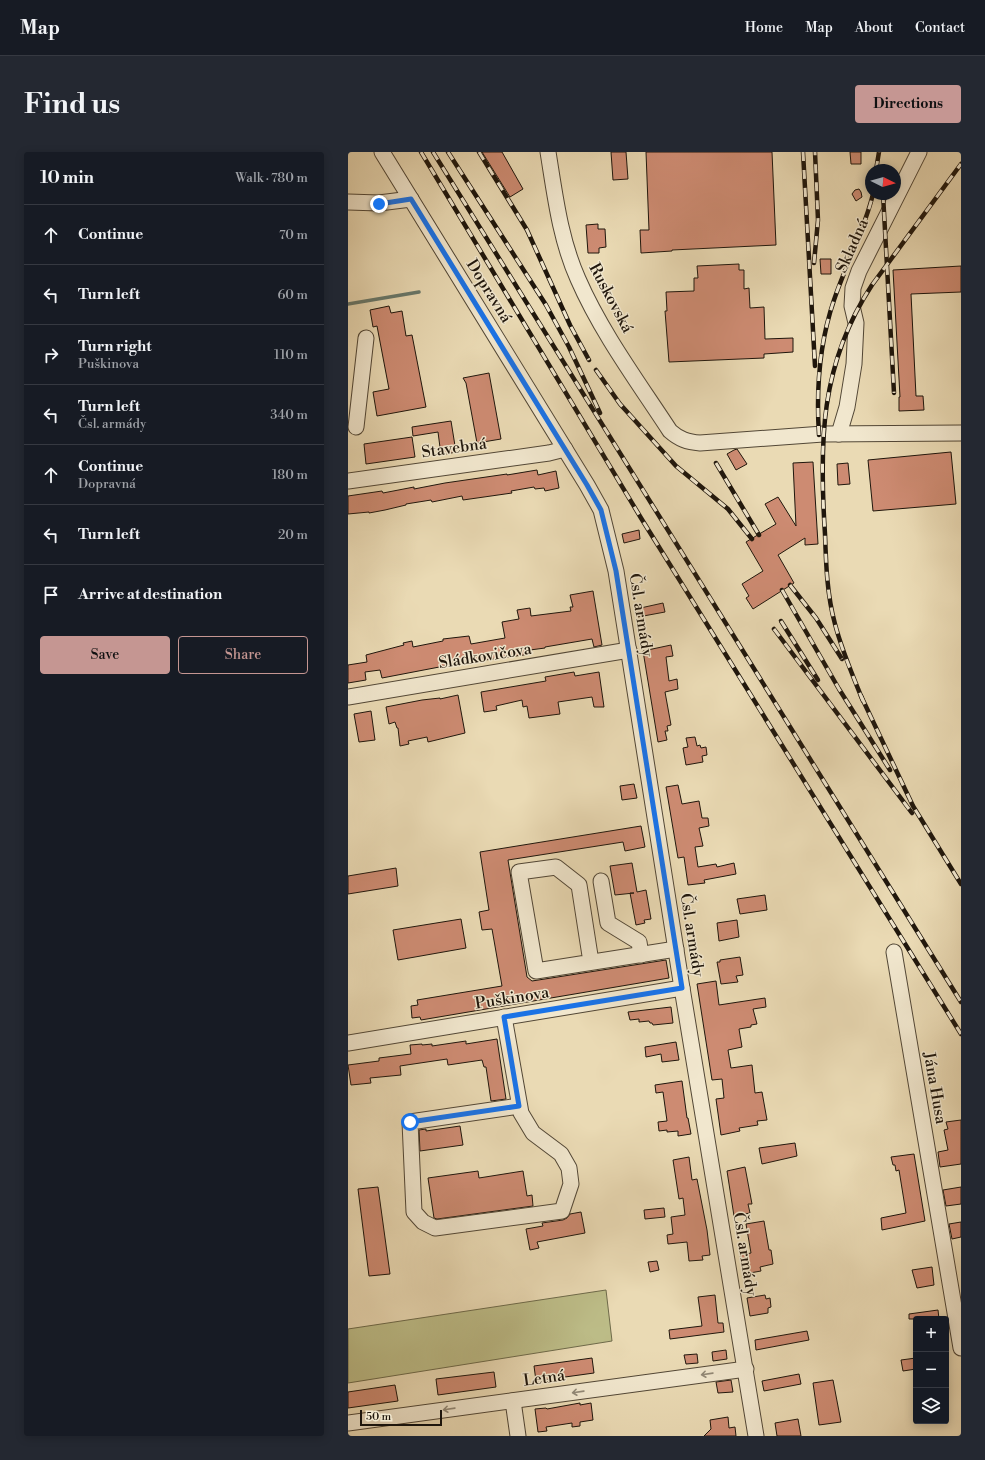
<!DOCTYPE html>
<html lang="en">
<head>
<meta charset="utf-8">
<style>
  :root { --surface:#171b24; --page:#242831; --text:#f1f3f6; --muted:#9ea1a6; --line:#363941; --accent:#c59692 }
  body { margin:0; font-family:"Libre Bodoni",serif; background:var(--page); color:var(--text) }
  .controls { position:absolute; right:12px; bottom:12px; display:grid; overflow:hidden; border-radius:4px; box-shadow:0 2px 10px #0003 }
  .controls button { width:36px; height:36px; display:grid; place-items:center; padding:0; border:0; border-bottom:1px solid var(--line); background:var(--surface); color:var(--text); font:20px sans-serif }
  .compass { position:absolute; left:517px; top:12px; width:36px; height:36px; border-radius:50%; background:var(--surface); box-shadow:0 2px 10px #0003; rotate:95deg }
  .scale { position:absolute; left:12px; bottom:10px; width:82px; box-sizing:border-box; padding-left:4px; border:2px solid #1f160c; border-top:0; font-size:11px; line-height:14px; white-space:nowrap; color:#1f160c; -webkit-text-stroke:3px #f1e7ce; paint-order:stroke }
  .stop { position:absolute; width:12px; height:12px; margin:-9px; border:3px solid #1a73e8; border-radius:50%; background:#fff }
  .stop.end { background:#1a73e8; border-color:#fff; box-shadow:0 1px 4px #0008 }
  .list { margin:0; padding:0; list-style:none }
  h2 { display:flex; justify-content:space-between; align-items:center; height:52px; margin:0; padding:0 16px; font-size:17px }
  h2 small { font-size:13px; font-weight:400; color:var(--muted) }
  .list li { display:grid; grid-template-columns:26px 1fr auto; gap:12px; align-items:center; box-sizing:border-box; height:60px; padding:0 16px; border-top:1px solid var(--line) }
  .list b { display:block; font-size:15px; white-space:nowrap }
  .list p { margin:0; font-size:13px; white-space:nowrap; color:var(--muted) }
  .list em { font-size:13px; font-style:normal; color:var(--muted) }
  .actions { display:flex; gap:8px; padding:12px 16px }
  .actions a { flex:1; padding:9px 0; border:1px solid var(--accent); border-radius:4px; text-align:center; font-size:14px; color:var(--accent) }
  .actions .main { background:var(--accent); color:#111 }
  .icon { flex:none; width:22px; height:22px; fill:none; stroke:currentColor; stroke-width:2; stroke-linecap:round; stroke-linejoin:round }
  .map { position:relative; flex:none; width:613px; height:1284px; overflow:hidden; border-radius:4px }
  header { display:flex; align-items:center; gap:24px; box-sizing:border-box; height:56px; padding:0 20px; background:var(--surface); border-bottom:1px solid var(--line) }
  header strong { font-size:19px }
  nav { display:flex; gap:22px; margin-inline-start:auto; font-size:14px }
  .intro { display:flex; align-items:center; justify-content:space-between; box-sizing:border-box; height:96px; padding:0 24px }
  h1 { margin:0; font-size:28px }
  .button { padding:10px 18px; border-radius:4px; background:var(--accent); color:#111; font-size:14px; font-weight:700 }
  main { display:flex; gap:24px; padding:0 24px }
  aside { flex:1; background:var(--surface); border-radius:4px; box-shadow:0 2px 10px #0003 }
  .map>svg:first-child { display:block }
  .green { fill:#bdbd88; stroke:#6e6a4a }
  .lines { fill:none; stroke-linecap:round; stroke-linejoin:round }
  .stream { stroke:#68796c; stroke-width:3.5 }
  .building { fill:#cd8b72; stroke:#1f160c }
  .minor-casing { stroke:#524736; stroke-width:17 }
  .minor { stroke:#f1e7ce; stroke-width:15 }
  .rail-casing { stroke:#1f160c; stroke-width:4.5 }
  .rail { stroke:#f1e7ce; stroke-width:3; stroke-dasharray:9; stroke-linecap:butt }
  .oneway { stroke:#928977 }
  .route { stroke:#1a73e8; stroke-width:5 }
  .labels { text-anchor:middle; dominant-baseline:central; stroke-width:3; stroke-linejoin:round; paint-order:stroke }
  .street-label { font-size:16px; fill:#1f160c; stroke:#f1e7ce }
</style>
</head>
<body>
<header>
<strong>Map</strong>
<nav><a>Home</a><a>Map</a><a>About</a><a>Contact</a></nav>
</header>
<div class="intro"><h1>Find us</h1><a class="button">Directions</a></div>
<main>
<aside>
<h2>10 min<small>Walk · 780 m</small></h2>
<ul class="list">
<li><svg class="icon" aria-label="ahead" viewBox="0 0 24 24"><path d="M12 20V5M6 11l6-6 6 6"/></svg><div><b>Continue</b></div><em>70 m</em></li>
<li><svg class="icon" aria-label="left" viewBox="0 0 24 24"><path d="M17 20v-9H6M10 6l-5 5 5 5"/></svg><div><b>Turn left</b></div><em>60 m</em></li>
<li><svg class="icon" aria-label="right" viewBox="0 0 24 24"><path d="M7 20v-9h11M14 6l5 5-5 5"/></svg><div><b>Turn right</b><p>Puškinova</p></div><em>110 m</em></li>
<li><svg class="icon" aria-label="left" viewBox="0 0 24 24"><path d="M17 20v-9H6M10 6l-5 5 5 5"/></svg><div><b>Turn left</b><p>Čsl. armády</p></div><em>340 m</em></li>
<li><svg class="icon" aria-label="ahead" viewBox="0 0 24 24"><path d="M12 20V5M6 11l6-6 6 6"/></svg><div><b>Continue</b><p>Dopravná</p></div><em>180 m</em></li>
<li><svg class="icon" aria-label="left" viewBox="0 0 24 24"><path d="M17 20v-9H6M10 6l-5 5 5 5"/></svg><div><b>Turn left</b></div><em>20 m</em></li>
<li><svg class="icon" aria-label="arrive" viewBox="0 0 24 24"><path d="M6 21V4h12l-3 4 3 4H6"/></svg><div><b>Arrive at destination</b></div></li>
</ul>
<div class="actions"><a class="main">Save</a><a>Share</a></div>
</aside>
<div class="map">
<svg width="613" height="1284" viewBox="0 0 613 1284">
  <rect width="100%" height="100%" fill="#eadab4"/>
  <filter id="stains"><feTurbulence type="fractalNoise" baseFrequency=".005" numOctaves="4"/><feColorMatrix values="0 0 0 0 .2 0 0 0 0 .09 0 0 0 0 .02 0 0 0 .5 -.17"/></filter>
  <radialGradient id="worn" r=".72"><stop offset=".6" stop-color="#630" stop-opacity="0"/><stop offset="1" stop-color="#630" stop-opacity=".3"/></radialGradient>
  <polygon class="green" points="258,1138 264,1189 0,1231 0,1177"/>
  <g class="lines">
    <polyline class="stream" points="0,152 71,140"/>
  </g>
  <g class="building">
    <polygon points="134,0 154,0 175,37 162,45"/>
    <polygon points="263,0 278,0 280,27 265,28"/>
    <polygon points="298,0 424,0 428,93 324,98 324,99 293,101 292,78 301,78"/>
    <polygon points="502,0 513,0 513,12 503,12"/>
    <polygon points="511,37 513,40 514,45 508,49 504,42 507,38"/>
    <polygon points="250,72 250,77 257,77 258,95 251,96 251,101 240,101 238,73"/>
    <polygon points="472,107 483,107 483,122 473,122"/>
    <polygon points="391,112 391,118 396,118 396,137 401,136 402,156 416,155 417,187 445,186 445,200 416,202 416,206 321,210 317,159 319,159 318,140 346,139 346,126 350,126 349,114"/>
    <polygon points="613,114 613,140 563,142 568,244 575,244 576,258 551,259 551,245 552,245 545,118"/>
    <polygon points="41,154 43,161 54,159 58,184 64,183 78,255 29,264 25,240 41,237 29,174 25,175 22,158"/>
    <polygon points="141,221 153,287 129,291 118,231 115,226"/>
    <polygon points="103,269 108,300 93,303 90,280 65,284 64,275"/>
    <polygon points="64,285 67,305 18,312 16,292"/>
    <polygon points="389,297 399,312 388,318 379,302 386,298"/>
    <polygon points="603,300 608,352 525,359 520,308"/>
    <polygon points="465,310 470,392 457,393 457,386 430,403 446,431 405,457 398,446 401,444 394,432 415,419 398,390 428,372 417,352 430,345 448,374 445,311"/>
    <polygon points="500,311 502,332 490,333 489,312"/>
    <polygon points="189,318 190,323 208,319 211,336 197,339 196,336 187,337 186,335 163,339 164,341 115,348 114,344 84,350 83,348 58,352 58,353 37,358 21,361 21,360 0,362 0,344 34,339 35,341 66,335 66,337 97,331 159,322 159,323"/>
    <polygon points="291,378 292,387 276,391 274,382"/>
    <polygon points="245,439 254,493 246,495 244,487 197,495 197,496 182,498 183,502 107,512 34,526 32,518 17,520 18,528 0,531 0,513 19,510 18,503 56,493 55,491 64,489 65,495 95,489 95,487 121,484 123,492 157,486 154,470 171,467 169,458 182,456 183,464 223,459 222,455 225,455 222,443"/>
    <polygon points="315,451 317,460 290,465 288,457"/>
    <polygon points="323,493 325,504 318,505 321,529 329,527 330,537 317,540 323,573 319,574 320,579 317,579 319,588 310,590 295,499"/>
    <polygon points="226,520 227,524 251,520 256,555 246,555 244,545 210,550 212,562 181,566 179,554 175,555 174,548 148,554 149,558 136,560 133,540 198,529 197,525"/>
    <polygon points="110,543 117,581 80,590 79,585 60,589 61,592 52,594 50,576 49,576 47,570 41,572 38,555 74,548 92,546 92,547"/>
    <polygon points="23,559 27,588 11,590 6,562"/>
    <polygon points="347,585 349,594 352,593 353,596 358,595 359,603 354,604 355,610 338,613 335,596 340,595 338,586"/>
    <polygon points="286,632 289,646 274,648 272,634"/>
    <polygon points="330,633 334,652 351,649 354,666 360,666 361,674 351,676 355,694 347,695 350,715 368,712 369,715 386,711 388,722 356,728 357,731 340,733 336,705 330,706 318,635"/>
    <polygon points="293,674 297,695 277,699 275,690 160,708 179,825 184,829 318,808 321,826 73,868 72,865 64,866 63,854 70,853 69,848 154,834 144,777 134,778 131,760 141,758 132,700"/>
    <polygon points="284,711 289,740 298,738 303,767 296,768 297,771 288,773 282,741 286,741 267,743 262,714"/>
    <polygon points="48,716 50,734 0,742 0,724"/>
    <polygon points="417,743 419,758 392,762 389,747"/>
    <polygon points="113,767 118,796 50,808 45,778"/>
    <polygon points="389,768 391,785 371,789 369,771"/>
    <polygon points="392,805 395,823 388,824 390,830 373,832 369,810 372,810 372,808"/>
    <polygon points="368,829 371,853 417,846 418,855 405,857 409,872 403,873 403,875 391,877 394,895 380,898 383,916 404,913 407,941 414,940 419,968 409,969 410,973 391,976 392,979 373,983 368,947 376,946 374,927 364,928 349,832"/>
    <polygon points="323,855 325,871 305,873 304,871 302,871 301,869 291,870 291,867 282,868 280,860"/>
    <polygon points="149,887 158,947 143,949 138,915 136,915 134,908 100,913 99,907 52,914 53,923 22,926 23,931 3,933 0,913 31,909 31,906 63,902 62,893 74,892 74,893 84,892 84,894 118,889 118,892"/>
    <polygon points="328,890 331,908 314,910 313,902 298,905 297,895"/>
    <polygon points="334,929 339,966 340,966 343,982 330,984 330,979 319,980 319,978 311,979 310,970 319,969 315,940 308,941 307,933"/>
    <polygon points="613,968 613,1012 592,1015 590,1000 600,998 596,978 600,977 598,970"/>
    <polygon points="112,974 115,993 72,999 71,978 78,977 78,979"/>
    <polygon points="447,991 449,1004 414,1012 411,996"/>
    <polygon points="566,1002 577,1069 534,1078 533,1066 558,1061 551,1018 548,1019 547,1013 545,1013 543,1005"/>
    <polygon points="341,1005 344,1028 349,1027 359,1078 362,1103 354,1104 355,1108 341,1109 339,1090 320,1092 319,1083 325,1082 323,1065 337,1063 335,1046 331,1047 325,1008"/>
    <polygon points="397,1015 404,1052 400,1052 402,1061 386,1064 379,1019"/>
    <polygon points="130,1019 131,1026 175,1019 179,1044 184,1043 185,1054 89,1067 86,1066 80,1026"/>
    <polygon points="30,1035 42,1122 21,1124 10,1037"/>
    <polygon points="613,1035 613,1052 598,1054 595,1038"/>
    <polygon points="316,1056 317,1065 297,1067 296,1058"/>
    <polygon points="233,1060 237,1081 189,1090 191,1096 182,1098 178,1077 195,1074 194,1071 215,1068 219,1066 222,1062"/>
    <polygon points="416,1069 421,1098 423,1098 425,1112 412,1115 413,1119 396,1122 392,1103 403,1101 398,1072"/>
    <polygon points="613,1070 613,1085 604,1087 601,1072"/>
    <polygon points="309,1109 311,1118 302,1120 300,1110"/>
    <polygon points="584,1115 586,1133 569,1136 564,1118"/>
    <polygon points="367,1143 370,1171 375,1171 376,1180 322,1187 321,1178 354,1174 350,1145"/>
    <polygon points="417,1143 418,1147 422,1146 423,1155 420,1156 420,1161 402,1164 399,1146"/>
    <polygon points="590,1158 591,1167 561,1167 561,1162"/>
    <polygon points="459,1179 461,1188 408,1198 407,1188"/>
    <polygon points="378,1198 379,1207 365,1209 364,1200"/>
    <polygon points="349,1202 350,1211 338,1212 336,1203"/>
    <polygon points="244,1206 246,1221 188,1229 186,1214"/>
    <polygon points="568,1206 568,1217 555,1219 553,1208"/>
    <polygon points="146,1220 148,1235 90,1243 88,1227"/>
    <polygon points="451,1222 453,1232 416,1239 414,1229"/>
    <polygon points="383,1228 385,1240 370,1241 368,1230"/>
    <polygon points="485,1228 493,1270 471,1273 465,1231"/>
    <polygon points="47,1233 50,1249 0,1256 0,1240"/>
    <polygon points="232,1251 232,1253 243,1251 245,1268 232,1270 232,1274 224,1275 224,1271 198,1275 199,1279 190,1280 187,1257 198,1256 199,1257"/>
    <polygon points="380,1265 381,1276 387,1275 388,1284 356,1284 363,1277 362,1268"/>
    <polygon points="450,1267 453,1284 429,1284 427,1271"/>
  </g>
  <g class="lines">
    <g class="minor-casing">
      <g id="minor">
        <polyline points="34,0 239,333 253,358 268,419 334,836 408,1284"/>
        <path d="M200 0C207 43 212 87 230 127 253 180 290 230 322 279 331 287 339 290 352 291L475 282 613 281"/>
        <polyline points="0,50 31,51 63,47"/>
        <polyline points="8,275 18,186"/>
        <polyline points="491,282 499,255 506,212 508,171 504,154 505,136 511,119 571,0"/>
        <polyline points="0,329 201,301 217,297"/>
        <polyline points="0,545 281,498"/>
        <polyline points="253,729 260,771 291,790 293,803"/>
        <polyline points="546,800 613,1196"/>
        <polyline points="243,810 231,733 208,715 171,720 188,819 328,797"/>
        <polyline points="156,865 173,961 185,981 213,1002 221,1016 223,1032 214,1059 87,1076 75,1070 66,1060 62,970 171,954"/>
        <polyline points="0,891 334,836"/>
        <polyline points="165,1249 170,1284"/>
        <polyline points="0,1271 398,1217"/>
      </g>
    </g>
    <use href="#minor" class="minor"/>
    <g class="rail-casing">
      <g id="rail">
        <polyline points="73,0 293,366 613,882"/>
        <polyline points="85,0 613,850"/>
        <polyline points="100,0 198,153 221,195 252,261"/>
        <polyline points="131,0 179,78 222,173 241,208"/>
        <polyline points="455,0 467,214"/>
        <polyline points="528,18 531,0"/>
        <polyline points="535,42 546,241"/>
        <polyline points="466,111 470,68 467,0"/>
        <polyline points="248,218 272,252 328,314 380,357 404,387"/>
        <path d="M471 283C468 237 471 192 486 148 498 112 516 79 525 42"/>
        <polyline points="368,311 411,383"/>
        <polyline points="442,433 468,466 494,507"/>
        <polyline points="434,438 491,537 542,618"/>
        <polyline points="433,469 470,528"/>
        <polyline points="426,477 564,661"/>
        <polyline points="513,544 565,654 613,732"/>
        <path d="M515 549C505 524 494 499 487 472 479 443 478 413 477 382 471 291 472 212 524 133L613 12"/>
      </g>
    </g>
    <use href="#rail" class="rail"/>
  </g>
  <defs><path id="oneway-shaft" d="M-6 0H5M1.5-3L5.5 0L1.5 3" fill="none" stroke-width="1.6" stroke-linecap="round" stroke-linejoin="round"/></defs>
  <g class="oneway">
    <use href="#oneway-shaft" transform="translate(359 1222) rotate(172)"/>
    <use href="#oneway-shaft" transform="translate(230 1240) rotate(172)"/>
    <use href="#oneway-shaft" transform="translate(101 1257) rotate(172)"/>
  </g>
  <g class="lines">
    <polyline class="route" points="31,52 63,47 239,333 253,358 268,419 334,836 156,865 171,954 62,970"/>
  </g>
  <g class="labels">
    <g class="street-label">
      <text transform="translate(504 94) rotate(-66)">Skladná</text>
      <text transform="translate(141 139) rotate(58)">Dopravná</text>
      <text transform="translate(263 146) rotate(62)">Ruskovská</text>
      <text transform="translate(106 296) rotate(-8)">Stavebná</text>
      <text transform="translate(293 463) rotate(81)">Čsl. armády</text>
      <text transform="translate(137 504) rotate(-9)">Sládkovičova</text>
      <text transform="translate(344 783) rotate(81)">Čsl. armády</text>
      <text transform="translate(164 846) rotate(-9)">Puškinova</text>
      <text transform="translate(587 936) rotate(80)">Jána Husa</text>
      <text transform="translate(397 1102) rotate(81)">Čsl. armády</text>
      <text transform="translate(196 1226) rotate(-8)">Letná</text>
    </g>
  </g>
  <rect width="100%" height="100%" filter="url(#stains)"/>
  <rect width="100%" height="100%" fill="url(#worn)"/>
</svg>
<div class="controls">
<button>+</button>
<button>−</button>
<button><svg class="icon" aria-label="layers" viewBox="0 0 24 24"><path d="M12 4l9 5-9 5-9-5zM3 14l9 5 9-5"/></svg></button>
</div>
<svg class="compass" viewBox="-18 -18 36 36"><path d="M0-13l5 13h-10z" fill="#e53935"/><path d="M0 13l5-13h-10z" fill="#9ea1a6"/></svg>
<div class="scale">50 m</div>
<div class="stop" style="left:62px;top:970px"></div>
<div class="stop end" style="left:31px;top:52px"></div>
</div>
</main>
</body>
</html>
